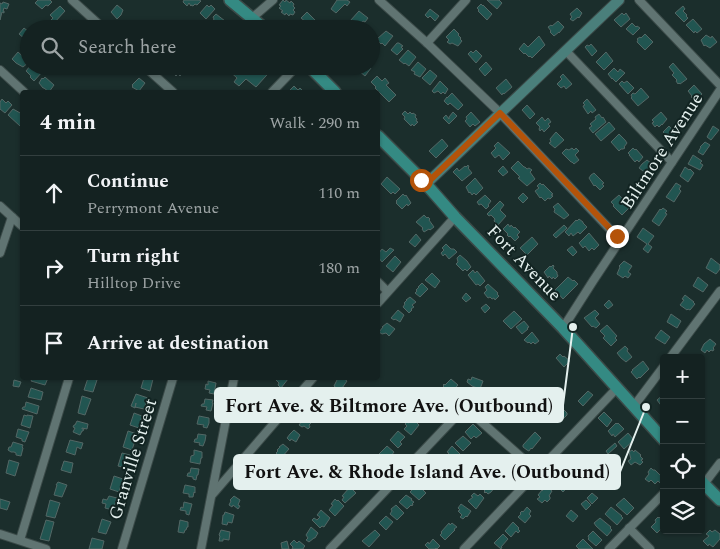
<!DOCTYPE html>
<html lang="en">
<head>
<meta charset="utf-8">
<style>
  :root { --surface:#142221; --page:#212f2e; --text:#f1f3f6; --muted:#9da4a5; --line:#333f3f }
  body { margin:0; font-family:Spectral,serif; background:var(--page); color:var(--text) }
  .controls { position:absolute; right:15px; bottom:15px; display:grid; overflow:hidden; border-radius:5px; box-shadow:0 1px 4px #0004 }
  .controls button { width:45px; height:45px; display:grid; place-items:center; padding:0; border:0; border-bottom:1px solid var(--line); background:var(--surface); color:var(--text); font:25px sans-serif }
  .stop { position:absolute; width:15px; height:15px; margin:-11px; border:4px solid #b45309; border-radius:50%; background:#fff }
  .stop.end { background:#b45309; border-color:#fff; box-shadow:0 1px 5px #0008 }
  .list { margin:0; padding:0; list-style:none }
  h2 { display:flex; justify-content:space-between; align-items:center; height:65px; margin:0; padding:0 20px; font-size:21px }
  h2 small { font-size:16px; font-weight:400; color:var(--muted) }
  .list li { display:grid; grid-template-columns:32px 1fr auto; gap:15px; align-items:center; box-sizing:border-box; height:75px; padding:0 20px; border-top:1px solid var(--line) }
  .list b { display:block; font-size:19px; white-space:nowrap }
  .list p { margin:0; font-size:16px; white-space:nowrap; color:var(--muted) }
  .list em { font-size:16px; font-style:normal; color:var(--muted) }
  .icon { flex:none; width:28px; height:28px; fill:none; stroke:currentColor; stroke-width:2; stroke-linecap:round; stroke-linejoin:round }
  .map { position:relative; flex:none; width:720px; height:549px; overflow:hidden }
  .search { position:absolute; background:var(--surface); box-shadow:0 1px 4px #0004; left:20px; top:20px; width:360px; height:55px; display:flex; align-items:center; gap:12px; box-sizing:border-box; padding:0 18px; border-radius:28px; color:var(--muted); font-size:19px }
  .panel { position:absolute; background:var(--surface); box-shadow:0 1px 4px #0004; left:20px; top:90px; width:360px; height:290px; border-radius:5px }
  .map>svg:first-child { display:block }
  .building { fill:#215551; stroke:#536765 }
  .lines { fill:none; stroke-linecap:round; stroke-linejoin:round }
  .street-casing { stroke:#3b4a48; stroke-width:10 }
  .secondary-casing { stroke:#3b4a48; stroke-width:12 }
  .primary-casing { stroke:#3b4a48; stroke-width:14 }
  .street { stroke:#607472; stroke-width:8 }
  .secondary { stroke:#4a7f7b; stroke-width:10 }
  .primary { stroke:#348a83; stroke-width:11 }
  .route { stroke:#b45309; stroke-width:6 }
  .labels { text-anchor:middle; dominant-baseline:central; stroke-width:4; stroke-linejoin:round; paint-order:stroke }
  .street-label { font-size:18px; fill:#e4f0ee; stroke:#122422 }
  .leader { fill:none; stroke:#e4f0ee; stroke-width:2 }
  .callout-dot { fill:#e4f0ee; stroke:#122422; stroke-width:2 }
  .callout { fill:#e4f0ee; stroke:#e4f0ee; stroke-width:2 }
  .callout-label { font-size:19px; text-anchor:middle; font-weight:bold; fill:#111 }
</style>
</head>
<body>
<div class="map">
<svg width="720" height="549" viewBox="0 0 720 549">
  <rect width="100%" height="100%" fill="#1b2e2c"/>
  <g class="building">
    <polygon points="38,0 50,0 52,2 48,6 46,5 42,9 35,3"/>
    <polygon points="184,0 199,0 201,1 197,5 195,4 193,6 191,5 191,6 189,3 187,6 183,2"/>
    <polygon points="283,0 285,2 286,0 290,3 291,1 294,4 293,6 295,8 293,10 295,12 293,15 290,14 289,16 286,13 285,15 281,12 283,11 279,8 281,6 279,5"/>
    <polygon points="337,0 347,0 350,2 347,6 345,4 336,13 331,9"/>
    <polygon points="487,0 499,0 502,3 497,9"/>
    <polygon points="3,2 9,4 7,9 4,8 3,11 4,11 4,13 2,12 0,20 0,3 2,4"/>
    <polygon points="481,4 483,6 483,5 492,14 487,20 478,11 479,10 477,8"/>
    <polygon points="117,5 123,10 121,15 117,19 111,12"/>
    <polygon points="207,5 209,7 211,5 215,9 206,19 200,13"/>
    <polygon points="60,6 65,11 54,23 51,20 53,18 50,15"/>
    <polygon points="683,6 685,9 683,11 687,15 686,16 688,18 684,22 675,13"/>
    <polygon points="577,8 582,13 579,18 578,17 573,21 570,19 572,17 570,14"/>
    <polygon points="430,9 439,16 435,21 430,16 428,18 425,15"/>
    <polygon points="359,11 368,18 365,22 363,21 357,28 350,21"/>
    <polygon points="307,12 319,24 314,29 312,29 309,25 307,26 305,24 306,22 301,18"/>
    <polygon points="622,13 624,15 626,13 630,19 621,27 614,20"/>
    <polygon points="216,14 225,21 218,29 214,26 216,24 213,21 214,19 213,17"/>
    <polygon points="693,19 702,29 697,33 695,31 694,33 686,25"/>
    <polygon points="71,20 78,26 75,29 63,29"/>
    <polygon points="558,21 564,27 559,33 559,32 554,36 550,32 551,31 548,27 551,25 552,26"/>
    <polygon points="135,22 142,29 129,29"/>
    <polygon points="230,22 237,29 224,29"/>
    <polygon points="632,23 636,27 637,26 640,28 633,35 626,29"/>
    <polygon points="24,28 29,32 29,35 25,39 19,34"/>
    <polygon points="454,29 459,34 458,35 461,38 460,39 462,41 458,46 452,43 450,44 447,42 449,40 446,37"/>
    <polygon points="386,31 393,36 385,46 382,43 381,44 378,41 379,40 377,39"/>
    <polygon points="645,34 653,42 645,50 637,42 638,40 637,39 640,37 641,38"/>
    <polygon points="706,35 711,38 712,36 717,42 710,48 705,45 704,46 701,40"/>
    <polygon points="539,36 545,45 532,58 530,56 529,57 525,53 524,54 519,49 524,43 528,47"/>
    <polygon points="397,43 399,43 403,46 401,47 403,49 397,55 391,50"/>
    <polygon points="591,44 597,51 592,56 585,47 587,45 589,46"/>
    <polygon points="408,50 416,57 409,66 405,63 404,64 399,60"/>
    <polygon points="476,50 482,56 476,63 468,54 471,51 473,53"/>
    <polygon points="18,52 29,62 23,67 16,63 12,59"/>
    <polygon points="606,52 613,61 604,70 596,62"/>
    <polygon points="418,62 426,69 420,77 414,74 415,72 411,70"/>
    <polygon points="486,62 492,69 485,76 479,69"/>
    <polygon points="673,63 687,79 680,84 679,83 678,84 676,81 677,80 672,75 674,73 669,67"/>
    <polygon points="30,66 38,66 43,71 34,81 30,77 31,76 26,71"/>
    <polygon points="110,66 122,66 115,74 108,68"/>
    <polygon points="171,66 182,66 185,70 180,76 178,74 176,76 171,71 173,69"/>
    <polygon points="224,66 244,66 246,68 247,67 251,71 256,66 275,66 256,87 246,79 239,86 234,82 237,78 225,67 224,68 223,67"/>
    <polygon points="353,66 369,66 371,68 365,76"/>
    <polygon points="614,68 618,72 620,69 625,73 616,82 612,78 612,79 608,74"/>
    <polygon points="430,70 437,76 430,85 422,78"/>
    <polygon points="563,74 572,84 566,89 564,86 561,88 557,84 562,79 560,77"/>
    <polygon points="377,76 382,81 385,78 389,83 386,85 396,95 389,102 375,88 376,87 371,82"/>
    <polygon points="45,77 54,85 49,92 44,88 43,88 39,83 42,78 43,79"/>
    <polygon points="139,78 145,83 139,91 132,87 133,86 132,85"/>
    <polygon points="506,79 512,87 504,94 503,93 502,95 496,88"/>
    <polygon points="440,81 448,89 445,94 443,92 441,94 438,91 434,93 432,91"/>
    <polygon points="622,81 624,83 627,81 634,88 628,94 619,84"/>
    <polygon points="694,85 702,94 696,100 695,99 694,100 691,97 692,96 688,91"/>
    <polygon points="294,86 298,90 300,88 303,91 302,92 288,92"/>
    <polygon points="641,88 649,97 638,106 631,98 632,97 631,95 633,93 635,94"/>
    <polygon points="452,93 463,105 458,110 450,103 448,105 444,101 447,97 447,98"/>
    <polygon points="2,99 6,103 8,101 12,105 5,113 0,109 0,102"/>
    <polygon points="587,99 596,110 592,113 591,111 588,114 584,108 583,106 585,105 583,103"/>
    <polygon points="527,105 535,114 530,119 522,110"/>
    <polygon points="13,109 22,114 22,124 20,126 8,115"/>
    <polygon points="405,111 408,114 410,112 412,114 413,113 416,115 415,117 417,119 416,121 418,122 414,126 412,124 411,126 404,119 405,117 402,114"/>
    <polygon points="453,112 457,116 449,124 443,118 446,115 449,119 449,117"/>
    <polygon points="471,112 480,122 475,126 473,124 470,127 465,121 467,119 466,117"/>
    <polygon points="661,112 667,119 662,125 662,124 659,127 657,125 655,127 652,123 654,122 652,120"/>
    <polygon points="599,114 602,118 603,117 606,122 593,133 589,128 592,126 590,124 596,119 595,117"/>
    <polygon points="542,117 545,121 548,118 551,122 548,124 550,126 544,132 542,129 540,131 539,129 540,127 536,123"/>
    <polygon points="609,122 615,129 601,141 595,134"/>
    <polygon points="669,126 675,133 674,135 675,137 672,140 671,138 670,139 663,132"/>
    <polygon points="713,126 719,130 711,140 707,137"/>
    <polygon points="556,132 564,140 555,148 549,143 551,142 550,139"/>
    <polygon points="619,134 625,140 627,143 624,147 625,148 623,149 621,149 619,151 611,142"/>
    <polygon points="442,139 448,146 436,158 429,151"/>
    <polygon points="498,142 510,153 503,160 499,155 495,158 491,153 496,148 494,146"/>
    <polygon points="705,142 710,145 703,155 698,152 701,147 700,147"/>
    <polygon points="572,148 574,150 576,148 579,151 575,155 579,160 574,164 572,162 571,162 562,153 566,149 569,150"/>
    <polygon points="633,148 635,150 636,149 643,157 639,162 637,160 635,162 629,155 630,155 628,153"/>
    <polygon points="693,155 702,161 700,163 703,165 700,170 688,164"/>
    <polygon points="647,160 651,163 655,169 651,173 649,172 647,174 639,168 642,164"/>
    <polygon points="518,161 524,167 525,167 527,169 529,168 532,170 530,172 535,179 527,186 518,178 520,177 511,168"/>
    <polygon points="468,165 469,167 468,168 472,173 462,181 453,172 457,168 459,171 465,166 466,167"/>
    <polygon points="503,166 508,172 503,176 498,171"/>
    <polygon points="685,167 689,170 690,169 694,173 688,182 680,176"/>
    <polygon points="594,173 604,183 602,184 604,186 600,190 595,185 594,186 589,178 591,175"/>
    <polygon points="387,177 400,189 395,194 393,192 391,194 381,184"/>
    <polygon points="475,178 483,188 476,195 474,193 472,195 470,192 469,193 466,187"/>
    <polygon points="540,183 542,185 543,184 553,194 551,195 553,196 550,199 548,198 545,201 541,197 540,198 535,191 539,188 537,186"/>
    <polygon points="676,183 681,186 679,189 681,191 674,202 666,197"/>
    <polygon points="523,193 528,198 523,203 518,198"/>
    <polygon points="403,194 405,196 406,195 411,203 408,206 407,204 402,209 396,203 397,202 396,201"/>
    <polygon points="485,195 491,201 488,205 489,206 486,209 481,204 479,205 477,202"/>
    <polygon points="619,195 630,207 622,215 613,206 614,205 611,202"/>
    <polygon points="500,201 504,205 500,210 506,216 498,225 494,221 495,219 491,215 489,216 487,214"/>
    <polygon points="558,203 569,215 564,219 554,212 555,209 553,207"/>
    <polygon points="663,208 667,211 665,213 667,214 659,226 652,221 660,209 661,210"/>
    <polygon points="424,215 427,218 428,217 430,219 429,220 434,227 430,230 429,229 424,232 422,229 423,228 416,222"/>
    <polygon points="579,219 583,222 583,223 587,227 580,234 578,232 573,236 571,233 569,236 565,232 576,220 577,221"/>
    <polygon points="508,224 510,227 511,225 514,228 515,227 520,232 517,235 519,237 515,241 510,236 509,237 507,235 508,234 503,229"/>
    <polygon points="564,225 567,228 556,238 553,235"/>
    <polygon points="643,228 654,236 648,244 652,247 648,253 643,249 647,244 637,237"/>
    <polygon points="589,233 599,245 594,250 592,248 589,251 585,246 583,248 579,243"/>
    <polygon points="416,234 421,240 415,247 409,242"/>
    <polygon points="532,237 538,244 527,255 520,248"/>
    <polygon points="446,244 451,249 454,249 457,252 449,259 445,254 443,256 441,253 444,250 442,248"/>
    <polygon points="572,246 577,252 573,256 567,250"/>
    <polygon points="390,248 394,250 382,262 378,257 378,254 382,249 386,252"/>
    <polygon points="460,255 467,261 471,267 467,271 465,269 463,271 456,264 458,262 457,258"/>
    <polygon points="395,256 401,262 393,272 386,266"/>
    <polygon points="711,258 720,265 720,269 716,274 706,268"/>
    <polygon points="624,261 632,266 628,272 631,274 628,278 625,276 623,278 617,274 620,267 619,266"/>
    <polygon points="553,265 554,266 553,268 557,272 557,274 558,276 555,279 553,277 552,279 549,276 548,278 544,272 550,266 551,267"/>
    <polygon points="473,270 475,273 477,271 485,281 480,286 478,284 476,285 468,275"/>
    <polygon points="432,273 440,281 435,288 425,280"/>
    <polygon points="568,277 573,281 574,280 578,284 563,299 555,290"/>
    <polygon points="698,277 708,285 703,292 693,286"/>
    <polygon points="422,283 428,289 420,297 415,293 417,291 416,290 419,287 418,287"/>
    <polygon points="488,284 498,293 497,294 499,296 495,300 494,298 492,299 490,297 488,298 484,293 487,290 485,287"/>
    <polygon points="466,293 471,298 466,302 462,298"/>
    <polygon points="685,295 694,302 693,302 695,304 690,310 688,309 687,310 680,305 684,300 682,299"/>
    <polygon points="410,297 416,302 412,305 414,307 411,309 412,310 409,313 403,307 405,304 404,303 407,300 406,300"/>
    <polygon points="609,300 613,305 608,309 604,305"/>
    <polygon points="486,304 490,308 485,313 481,308"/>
    <polygon points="398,310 404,315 400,322 395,319 394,320 391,318"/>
    <polygon points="595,310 599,314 595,318 600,324 596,328 593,326 592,327 584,318"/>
    <polygon points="514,311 522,319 511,329 503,321"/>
    <polygon points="671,314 681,321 677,328 667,322"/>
    <polygon points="524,321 529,327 527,328 528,329 522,334 516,327"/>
    <polygon points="387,323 395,329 389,336 386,333 382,334 379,332 383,327 382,327"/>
    <polygon points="607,325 617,336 615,338 617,340 611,346 603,338 605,336 600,331"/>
    <polygon points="661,330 670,337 665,344 655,338"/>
    <polygon points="532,332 539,341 535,344 533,342 531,344 529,342 528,343 524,340"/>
    <polygon points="710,339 716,344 713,348 714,349 713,351 711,350 709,352 707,350 705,353 701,350 704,344"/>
    <polygon points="625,346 628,349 627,351 632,357 626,362 621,358 617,353"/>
    <polygon points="560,354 563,357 564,356 570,361 564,367 556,358"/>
    <polygon points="643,361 649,369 640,378 639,377 637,379 631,372 633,370 632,370"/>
    <polygon points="472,377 483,381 480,389 472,386 467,382 468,379 471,380"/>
    <polygon points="30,378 48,378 45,385 31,381 32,379"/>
    <polygon points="88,378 97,380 93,392 84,390"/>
    <polygon points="144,378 153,379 150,391 141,388"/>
    <polygon points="277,378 286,378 288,379 281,388 278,385 279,383 275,379"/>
    <polygon points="338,378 343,378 347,381 340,391 334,386"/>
    <polygon points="451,379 458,385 449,395 442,388 444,386 443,385 444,384 445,385"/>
    <polygon points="14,380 21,382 19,387 13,386"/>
    <polygon points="208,381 216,383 214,394 209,393 210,390 205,389 206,384 208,385"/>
    <polygon points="31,388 43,392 41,400 28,397"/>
    <polygon points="588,391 593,395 583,406 578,401"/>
    <polygon points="136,394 148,398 144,409 135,407 136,403 135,408 131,406"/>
    <polygon points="664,394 664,407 663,408 657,400"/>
    <polygon points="82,396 91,399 85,415 78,413"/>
    <polygon points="205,399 213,400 212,403 213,403 211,411 206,410 207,407 201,406 202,404 204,404"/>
    <polygon points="26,402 39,406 37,414 22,409 23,407 25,407"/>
    <polygon points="557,405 559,407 560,406 567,413 567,415 561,421 557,418 556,419 553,417 554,415 550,411"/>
    <polygon points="427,406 429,408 430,407 432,409 431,410 433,411 422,422 419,419 421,416 419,414"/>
    <polygon points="510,409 513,412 515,410 519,414 512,422 505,415"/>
    <polygon points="604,412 612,420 607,427 598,418"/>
    <polygon points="134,413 142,416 139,428 130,425"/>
    <polygon points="24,415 27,416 27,415 33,416 30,428 21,425"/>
    <polygon points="199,416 209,418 209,423 207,428 203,427 204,425 197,424"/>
    <polygon points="306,416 312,422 309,425 310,427 308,429 304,426 302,427 299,425 302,421 301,420"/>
    <polygon points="413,419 419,425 411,435 404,429 407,426 405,424 407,422 409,423"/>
    <polygon points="77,421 88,424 87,429 82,428 82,429 84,429 83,431 82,431 80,435 73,432 75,428 73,427 74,425 75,425"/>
    <polygon points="616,423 617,424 618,423 624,429 615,437 613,434 612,436 608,431"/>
    <polygon points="473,424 482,433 476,438 474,436 471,439 465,432"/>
    <polygon points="18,429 29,432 25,442 22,441 22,439 16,437"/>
    <polygon points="294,430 300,435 296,442 291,439 290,441 287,438 290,434"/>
    <polygon points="128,431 137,434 132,450 123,447"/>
    <polygon points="398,431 405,437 400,442 402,444 398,448 390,440"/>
    <polygon points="535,432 541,438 532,449 531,448 529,451 527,450 523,447 523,445"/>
    <polygon points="628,433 634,440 624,449 618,442"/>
    <polygon points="198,434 206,435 205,441 203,446 199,445 200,443 194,442 195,439 197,439"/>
    <polygon points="463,436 471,443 463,451 455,443"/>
    <polygon points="70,440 83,443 81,449 77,447 75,455 66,452"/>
    <polygon points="13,442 23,445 22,447 23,448 21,456 16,455 16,453 14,452 11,452 8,450 9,447 11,447"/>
    <polygon points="615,443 617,446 608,454 606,451"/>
    <polygon points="283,444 289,449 281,458 276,453 278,451 277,450 280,447 279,447"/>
    <polygon points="387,446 394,452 391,456 390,455 386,461 379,454"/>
    <polygon points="452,446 460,454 456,458 458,460 455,463 446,456 449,453 447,452"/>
    <polygon points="194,450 202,452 202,458 201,458 200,464 190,462 191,456 194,455"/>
    <polygon points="632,450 634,452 635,450 641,455 640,456 643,459 641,460 643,462 640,465 635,462 631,465 628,461 631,459 629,452"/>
    <polygon points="122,453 130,455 126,468 118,466"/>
    <polygon points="9,460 19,463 15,476 6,473"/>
    <polygon points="64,461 73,463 71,473 61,470"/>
    <polygon points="191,468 199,469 198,475 197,475 196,480 193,479 193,477 187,476 188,473 190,473"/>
    <polygon points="651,468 653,470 655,470 664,479 660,483 658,481 655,484 651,480 649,482 645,479 649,474 648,472"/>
    <polygon points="562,472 566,476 564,478 570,484 563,492 552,481 557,476"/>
    <polygon points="424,473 425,474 426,473 435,481 434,482 436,484 434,487 432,485 428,489 419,480 420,479 419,478"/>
    <polygon points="363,474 369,480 366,485 365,484 359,489 354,484 356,482 353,479 356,475 359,478"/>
    <polygon points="114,476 123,479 119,492 110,489"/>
    <polygon points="492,478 494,481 496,479 499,482 491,492 488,494 486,492 485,493 484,492 485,491 482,488"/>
    <polygon points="58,482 67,485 62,497 54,495 57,485 56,485"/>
    <polygon points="416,484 423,488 422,489 426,493 419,500 410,492 413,489 412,488"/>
    <polygon points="185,485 195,487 195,493 194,492 193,497 189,497 189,494 183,493"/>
    <polygon points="350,487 356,493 345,503 342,500 344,497 342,496"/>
    <polygon points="547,487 552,491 549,496 550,497 550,499 547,502 545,500 542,503 537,499 540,497 538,495 542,490 542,491 545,488 546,489"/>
    <polygon points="474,493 478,496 480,494 484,498 476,509 468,501 473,497 471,496"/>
    <polygon points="592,493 598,498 592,504 587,498"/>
    <polygon points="406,495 412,499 411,500 414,502 412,504 413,504 412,506 411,505 407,509 399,502"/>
    <polygon points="109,496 117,498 113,510 105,508 106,504 102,503 103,499 107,500"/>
    <polygon points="234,496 240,500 238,505 240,506 238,509 233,505 232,507 229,505 231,501 230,500"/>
    <polygon points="624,498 634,508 627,515 616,505"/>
    <polygon points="0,499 10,502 7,510 0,508"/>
    <polygon points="335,499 337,501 338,500 344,506 335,516 329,510 333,505 331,504"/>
    <polygon points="50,500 60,503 55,518 46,516"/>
    <polygon points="586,500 591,505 586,510 581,504"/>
    <polygon points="184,502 192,504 189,515 186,514 186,511 180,510 181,507 183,508"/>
    <polygon points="461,504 471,511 467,517 466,516 463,519 460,517 462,515 458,511 460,510 458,508"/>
    <polygon points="396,505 404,513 397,520 390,514 392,511 391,509"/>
    <polygon points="527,507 531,511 529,514 531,516 525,523 518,517 521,514 520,513 522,511 523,512"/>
    <polygon points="611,507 622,516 621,516 623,518 617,525 605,514"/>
    <polygon points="321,510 330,518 324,527 322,526 320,528 312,520 314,518 317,520 320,517 317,515"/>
    <polygon points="571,510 578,516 573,522 566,516"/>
    <polygon points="225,512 234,515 232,523 228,522 227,525 222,524 223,515 224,515"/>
    <polygon points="664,513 664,526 657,533 651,527 656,522 655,520 658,517 659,518"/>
    <polygon points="386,516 393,522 386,530 379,523"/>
    <polygon points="600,518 611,527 610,528 612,530 607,536 596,526 594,523"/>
    <polygon points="102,519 111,522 106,534 98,532"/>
    <polygon points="46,520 54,522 49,541 40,539"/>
    <polygon points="180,520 188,522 188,527 187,527 186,530 185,530 184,533 178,532"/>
    <polygon points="513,522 519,528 518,529 520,531 518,533 516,531 511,537 505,531"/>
    <polygon points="449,523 450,525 452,523 457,527 454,529 455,530 445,540 440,535 442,533 441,532"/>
    <polygon points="311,527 318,533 315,538 314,538 309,542 306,540 308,538 306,535"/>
    <polygon points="221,530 230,532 229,540 223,539 223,541 219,541 220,536 219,535"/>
    <polygon points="375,530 380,535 369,547 362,541"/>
    <polygon points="710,530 712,532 715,530 720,534 720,539 713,547 709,544 708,546 703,541 709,536 706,534"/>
    <polygon points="593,531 602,540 596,546 588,539 589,538 588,536"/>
    <polygon points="503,534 508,539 501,547 502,547 501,549 494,543"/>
    <polygon points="92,538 104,541 102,549 89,549"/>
    <polygon points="433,539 440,546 437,549 436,548 435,549 429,549 425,545 428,542 429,544"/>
    <polygon points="583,539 593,549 579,549 576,546"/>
    <polygon points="294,540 297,543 299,541 305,546 304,547 303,549 292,549 293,547 290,544"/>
    <polygon points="287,541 289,549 282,549 281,543"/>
  </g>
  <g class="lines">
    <g class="street-casing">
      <g id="street">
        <polyline points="72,0 104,29"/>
        <polyline points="379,0 427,43 496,109 620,240"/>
        <polyline points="639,0 720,85"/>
        <polyline points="252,18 273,0"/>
        <polyline points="427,43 466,0"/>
        <polyline points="566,51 672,162"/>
        <polyline points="144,66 173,92"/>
        <polyline points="0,70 24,92"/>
        <polyline points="272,92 297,66"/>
        <polyline points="0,206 22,226"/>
        <polyline points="0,253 12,217"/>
        <polyline points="378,282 387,291"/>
        <polyline points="378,303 455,217"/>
        <polyline points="563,328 593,281 720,90"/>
        <polyline points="670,358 720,291"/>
        <polyline points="634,406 664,366"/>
        <polyline points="704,484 720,463"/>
        <polyline points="212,495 313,378"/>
        <polyline points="629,528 650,549"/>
        <polyline points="0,534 46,549"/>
        <polyline points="20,540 69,378"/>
        <polyline points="122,549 173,378"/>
        <polyline points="201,549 234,378"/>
        <polyline points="330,549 462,410 464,409 469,411 537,471"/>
        <polyline points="464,549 617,388"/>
        <polyline points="609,549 664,493"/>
      </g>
    </g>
    <g class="secondary-casing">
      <polyline id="secondary" points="426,184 619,0"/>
    </g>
    <g class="primary-casing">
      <g id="primary">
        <polyline points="230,0 265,29"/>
        <polyline points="309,66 335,92"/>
        <polyline points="378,136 426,184 455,217 563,328 664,440"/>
        <polyline points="701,481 720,500"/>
      </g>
    </g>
    <use href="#street" class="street"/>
    <use href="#secondary" class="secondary"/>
    <use href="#primary" class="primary"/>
  </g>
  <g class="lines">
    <polyline class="route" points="421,180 426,184 500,113 617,236"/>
  </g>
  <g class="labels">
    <g class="street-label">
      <text transform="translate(662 151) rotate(-57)">Biltmore Avenue</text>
      <text transform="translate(524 263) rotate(46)">Fort Avenue</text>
      <text transform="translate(133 459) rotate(-73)">Granville Street</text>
    </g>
  </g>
  <path class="leader" d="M573 327L563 405M646 407L620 472"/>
  <g class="callout-dot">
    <circle cx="573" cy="327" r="5"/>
    <circle cx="646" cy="407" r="5"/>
  </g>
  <g class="callout">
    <rect x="215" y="388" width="348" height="34" rx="5"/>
    <rect x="234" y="455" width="386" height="34" rx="5"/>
  </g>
  <g class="callout-label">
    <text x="389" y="412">Fort Ave. &amp; Biltmore Ave. (Outbound)</text>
    <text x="427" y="478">Fort Ave. &amp; Rhode Island Ave. (Outbound)</text>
  </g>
</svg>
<div class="controls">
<button>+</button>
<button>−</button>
<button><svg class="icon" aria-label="locate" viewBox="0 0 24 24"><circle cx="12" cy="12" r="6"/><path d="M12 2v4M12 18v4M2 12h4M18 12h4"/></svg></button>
<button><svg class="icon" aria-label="layers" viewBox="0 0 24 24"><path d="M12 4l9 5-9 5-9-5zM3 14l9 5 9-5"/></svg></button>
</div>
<div class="stop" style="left:421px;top:180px"></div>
<div class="stop end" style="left:617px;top:236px"></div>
<div class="search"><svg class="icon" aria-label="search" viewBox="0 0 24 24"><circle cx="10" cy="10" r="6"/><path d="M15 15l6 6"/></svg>Search here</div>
<section class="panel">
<h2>4 min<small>Walk · 290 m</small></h2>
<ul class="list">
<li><svg class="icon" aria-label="ahead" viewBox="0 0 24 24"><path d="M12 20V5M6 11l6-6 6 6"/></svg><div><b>Continue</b><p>Perrymont Avenue</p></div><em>110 m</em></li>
<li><svg class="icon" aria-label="right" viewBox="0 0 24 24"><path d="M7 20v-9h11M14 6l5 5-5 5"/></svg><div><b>Turn right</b><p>Hilltop Drive</p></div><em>180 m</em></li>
<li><svg class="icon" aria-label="arrive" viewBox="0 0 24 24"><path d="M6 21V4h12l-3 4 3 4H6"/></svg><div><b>Arrive at destination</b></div></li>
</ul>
</section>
</div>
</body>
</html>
